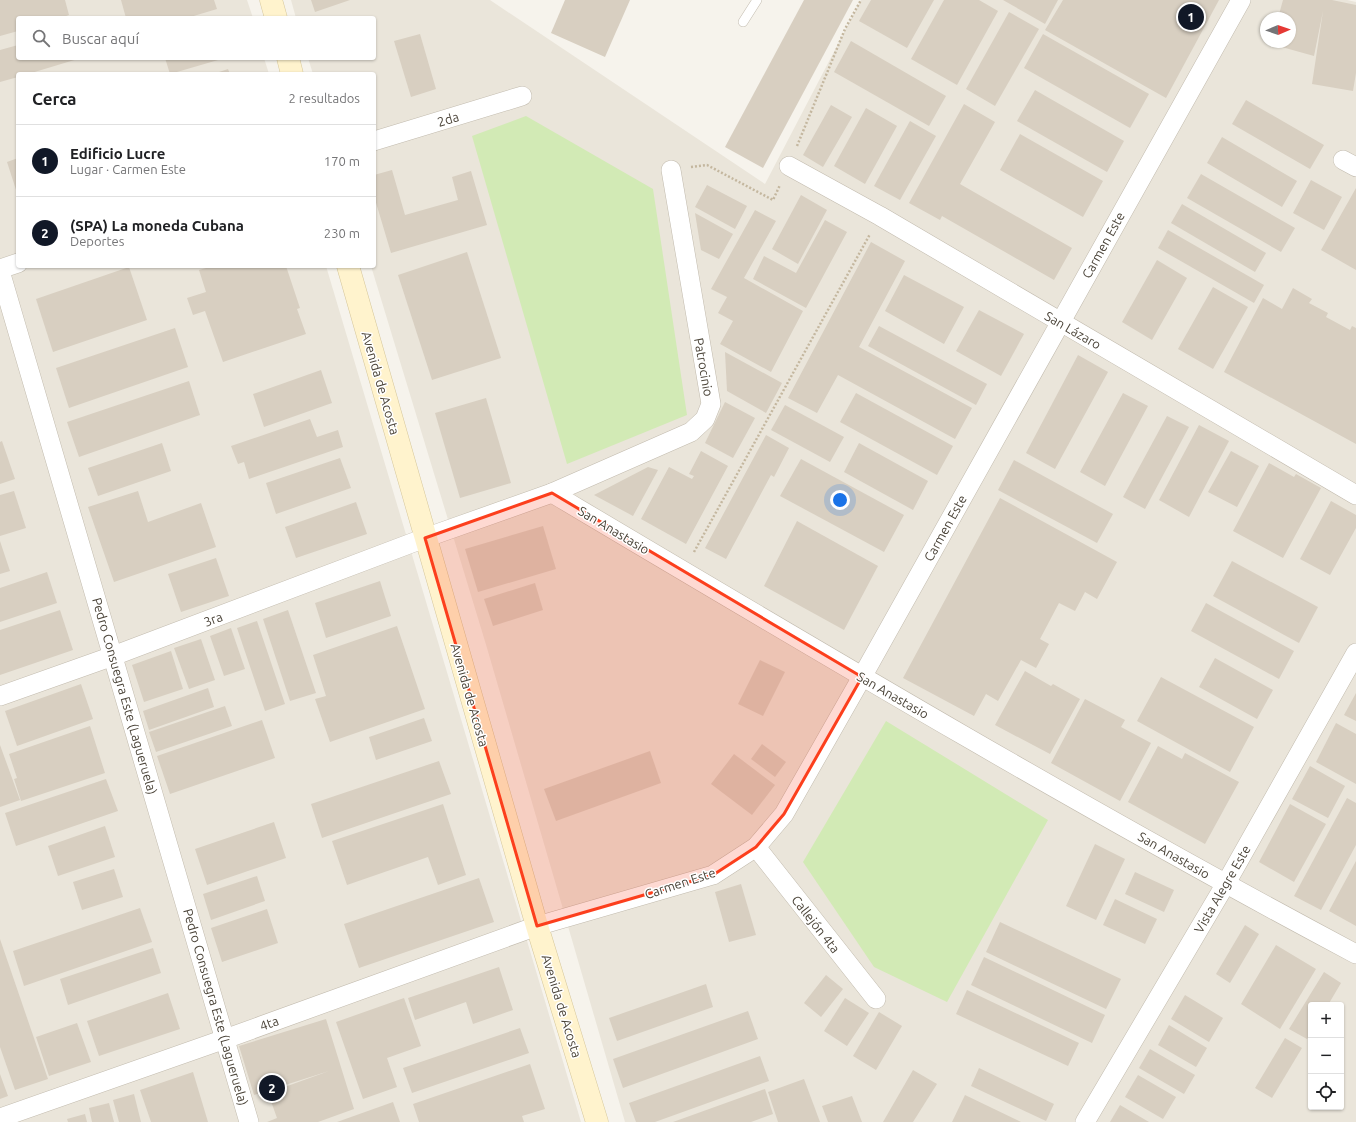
<!DOCTYPE html>
<html lang="es">
<head>
<meta charset="utf-8">
<style>
  :root { --surface:#fff; --page:#f2f2f2; --text:#202124; --muted:#757577; --line:#e0e0e0; --accent:#111827 }
  body { margin:0; font-family:Ubuntu,sans-serif; background:var(--page); color:var(--text) }
  .controls { position:absolute; right:12px; bottom:12px; display:grid; overflow:hidden; border-radius:4px; box-shadow:0 1px 3px #0004 }
  .controls button { width:36px; height:36px; display:grid; place-items:center; padding:0; border:0; border-bottom:1px solid var(--line); background:var(--surface); color:var(--text); font:20px sans-serif }
  .compass { position:absolute; left:1260px; top:12px; width:36px; height:36px; border-radius:50%; background:var(--surface); box-shadow:0 1px 3px #0004; rotate:88deg }
  .you { position:absolute; left:840px; top:500px; width:14px; height:14px; margin:-10px; border:3px solid #fff; border-radius:50%; background:#1a73e8; box-shadow:0 0 0 6px #1a73e833 }
  .badge { display:grid; place-items:center; width:26px; height:26px; border-radius:50%; background:var(--accent); color:#fff; font-size:13px; font-weight:700 }
  .pin { position:absolute; translate:-50% -50%; border:2px solid #fff; box-shadow:0 1px 4px #0006 }
  .list { margin:0; padding:0; list-style:none }
  h2 { display:flex; justify-content:space-between; align-items:center; height:52px; margin:0; padding:0 16px; font-size:17px }
  h2 small { font-size:13px; font-weight:400; color:var(--muted) }
  .list li { display:grid; grid-template-columns:26px 1fr auto; gap:12px; align-items:center; box-sizing:border-box; height:72px; padding:0 16px; border-top:1px solid var(--line) }
  .list b { display:block; font-size:15px; white-space:nowrap }
  .list p { margin:0; font-size:13px; white-space:nowrap; color:var(--muted) }
  .list em { font-size:13px; font-style:normal; color:var(--muted) }
  .icon { flex:none; width:22px; height:22px; fill:none; stroke:currentColor; stroke-width:2; stroke-linecap:round; stroke-linejoin:round }
  .map { position:relative; flex:none; width:1356px; height:1122px; overflow:hidden }
  .search { position:absolute; background:var(--surface); box-shadow:0 1px 3px #0004; left:16px; top:16px; width:360px; height:44px; display:flex; align-items:center; gap:10px; box-sizing:border-box; padding:0 14px; border-radius:4px; color:var(--muted); font-size:15px }
  .panel { position:absolute; background:var(--surface); box-shadow:0 1px 3px #0004; left:16px; top:72px; width:360px; height:196px; border-radius:4px }
  .map>svg:first-child { display:block }
  .residential { fill:#eae5da; fill-rule:evenodd }
  .green { fill:#d2eab5 }
  .building { fill:#d8cfc1 }
  .lines { fill:none; stroke-linecap:round; stroke-linejoin:round }
  .lane-casing { stroke:#c2bbae; stroke-width:10 }
  .street-casing { stroke:#c2bbae; stroke-width:20 }
  .secondary-casing { stroke:#d6c79b; stroke-width:23 }
  .path { stroke:#c4b79f; stroke-width:2.5; stroke-dasharray:2 2; stroke-linecap:butt }
  .lane { stroke:#fff; stroke-width:9 }
  .street { stroke:#fff; stroke-width:19 }
  .secondary { stroke:#fff3cd; stroke-width:22 }
  .marked { fill:#fc3f1d; fill-opacity:0.2; stroke:#fc3f1d; stroke-width:3; stroke-linejoin:round }
  .labels { text-anchor:middle; dominant-baseline:central; stroke-width:3; stroke-linejoin:round; paint-order:stroke }
  .street-label { font-size:13px; fill:#4b4439; stroke:#fff }
</style>
</head>
<body>
<div class="map">
<svg width="1356" height="1122" viewBox="0 0 1356 1122">
  <rect width="100%" height="100%" fill="#f6f3ec"/>
  <g class="residential">
    <polygon points="0,0 247,0 253,18 18,18 18,58 264,58 269,74 18,74 18,266 326,266 581,1122 0,1122"/>
    <path d="M291 0H490L765 184 861 0H1347L1356 2V1122H625L487 648 371 266H374V74H313L308 58H374V18H296ZM1266 18H1290V42H1266ZM1311 1005H1341V1107H1311Z"/>
  </g>
  <g class="green">
    <polygon points="526,116 653,189 687,415 567,464 472,136"/>
    <polygon points="886,721 1048,820 947,1002 874,967 803,862"/>
  </g>
  <g class="building">
    <polygon points="0,0 65,0 69,15 61,18 18,18 18,31 0,36"/>
    <polygon points="121,0 214,0 217,9 187,18 126,18"/>
    <polygon points="311,0 350,0 315,12"/>
    <polygon points="565,0 630,0 605,57 551,33"/>
    <polygon points="804,0 853,0 763,168 725,147"/>
    <polygon points="871,0 934,0 907,48 859,21"/>
    <polygon points="944,0 979,0 998,11 957,85 911,59"/>
    <polygon points="1003,0 1058,0 1045,24"/>
    <polygon points="1063,0 1219,0 1166,98 1045,30"/>
    <polygon points="1283,0 1332,0 1356,5 1356,73 1353,91 1312,84 1323,11 1314,56 1271,44 1271,42 1290,42 1290,18 1278,18"/>
    <polygon points="1009,12 1039,29 995,106 966,89"/>
    <polygon points="420,34 436,89 411,97 394,41"/>
    <polygon points="1043,34 1149,94 1130,128 1024,68"/>
    <polygon points="851,41 946,96 929,126 834,72"/>
    <polygon points="18,45 18,58 81,58 28,74 18,74 18,77 0,82 0,50"/>
    <polygon points="165,58 225,58 170,74"/>
    <polygon points="228,69 230,74 213,74"/>
    <polygon points="1035,90 1124,141 1107,172 1017,121"/>
    <polygon points="1246,100 1324,145 1310,169 1232,124"/>
    <polygon points="964,104 995,122 960,184 1072,248 1054,280 942,216 940,220 909,203"/>
    <polygon points="831,105 852,117 823,167 803,155"/>
    <polygon points="866,108 897,126 865,184 834,166"/>
    <polygon points="910,121 936,136 900,200 874,186"/>
    <polygon points="1020,134 1103,181 1083,217 1000,170"/>
    <polygon points="1222,137 1297,181 1282,207 1207,163"/>
    <polygon points="18,158 18,196 7,162"/>
    <polygon points="392,170 405,215 458,200 452,177 471,171 487,225 391,253 374,196 374,175"/>
    <polygon points="1201,174 1295,228 1281,252 1187,198"/>
    <polygon points="1311,180 1342,197 1324,230 1293,213"/>
    <polygon points="707,185 747,206 735,229 695,207"/>
    <polygon points="1356,188 1356,270 1321,250"/>
    <polygon points="801,195 827,210 798,264 772,249"/>
    <polygon points="1182,204 1266,253 1255,272 1171,223"/>
    <polygon points="755,210 776,221 744,278 803,311 771,372 720,344 733,321 718,313 727,297 711,289"/>
    <polygon points="695,213 733,234 719,259 701,250"/>
    <polygon points="825,220 847,232 806,308 753,279 764,256 796,273"/>
    <polygon points="1168,230 1264,285 1254,303 1158,248"/>
    <polygon points="871,242 905,261 859,347 972,408 955,439 838,375 817,413 788,398"/>
    <polygon points="467,252 501,358 432,380 398,275"/>
    <polygon points="1157,260 1187,278 1152,340 1122,322"/>
    <polygon points="213,266 286,266 300,308 297,309 306,334 223,362 205,311 193,315 187,298 206,292 199,270"/>
    <polygon points="129,267 147,320 53,352 36,299"/>
    <polygon points="904,275 964,307 944,344 885,311"/>
    <polygon points="1213,287 1248,307 1213,369 1178,349"/>
    <polygon points="1293,288 1312,299 1309,303 1328,313 1326,317 1350,330 1352,326 1356,328 1356,444 1224,372 1263,298 1282,309"/>
    <polygon points="979,310 1024,334 1001,376 956,351"/>
    <polygon points="879,326 987,384 976,405 868,346"/>
    <polygon points="175,328 188,367 69,408 56,368"/>
    <polygon points="725,352 782,383 766,413 727,391"/>
    <polygon points="1078,355 1108,372 1055,469 1026,453"/>
    <polygon points="321,370 332,403 264,427 253,394"/>
    <polygon points="189,381 200,415 79,457 67,422"/>
    <polygon points="856,393 953,446 937,475 840,422"/>
    <polygon points="1123,393 1148,406 1105,486 1080,472"/>
    <polygon points="486,398 511,483 460,498 435,413"/>
    <polygon points="725,402 755,418 733,458 705,443"/>
    <polygon points="785,405 844,437 830,462 771,430"/>
    <polygon points="1167,416 1189,427 1145,509 1123,497"/>
    <polygon points="310,419 317,437 338,430 343,447 249,479 244,462 238,464 231,446"/>
    <polygon points="1199,425 1229,441 1189,517 1159,500"/>
    <polygon points="766,435 789,448 774,477 771,475 726,559 705,548"/>
    <polygon points="2,441 15,479 0,484 0,442"/>
    <polygon points="162,443 171,471 98,496 88,468"/>
    <polygon points="859,443 928,481 913,510 844,472"/>
    <polygon points="701,451 728,466 686,544 641,519 669,467 692,479 694,476 689,474"/>
    <polygon points="1231,451 1259,466 1237,507 1208,492"/>
    <polygon points="340,458 351,488 276,514 266,483"/>
    <polygon points="801,459 904,515 884,552 780,496"/>
    <polygon points="1014,460 1113,514 1097,543 998,490"/>
    <polygon points="1269,463 1294,477 1296,474 1321,488 1283,558 1233,531"/>
    <polygon points="648,467 658,470 633,516 594,495"/>
    <polygon points="14,491 26,528 0,536 0,495"/>
    <polygon points="138,491 148,522 201,503 216,547 114,582 88,507"/>
    <polygon points="1000,498 1117,562 1097,599 1085,592 1075,611 1059,603 1040,639 1049,644 1036,668 1021,660 998,701 986,694 974,716 903,678"/>
    <polygon points="1331,501 1356,515 1356,528 1330,575 1300,559"/>
    <polygon points="356,502 367,534 296,558 285,527"/>
    <polygon points="797,521 878,566 844,630 764,586"/>
    <polygon points="543,526 556,569 478,592 465,549"/>
    <polygon points="0,541 10,571 0,574"/>
    <polygon points="216,558 229,596 181,612 168,574"/>
    <polygon points="1232,561 1318,607 1299,643 1213,596"/>
    <polygon points="47,572 57,603 0,622 0,588"/>
    <polygon points="380,581 391,616 326,638 315,603"/>
    <polygon points="535,583 543,610 493,626 484,599"/>
    <polygon points="1206,603 1294,651 1279,679 1191,631"/>
    <polygon points="60,610 73,650 0,675 0,630"/>
    <polygon points="288,610 316,693 290,701 263,619"/>
    <polygon points="257,621 285,704 265,711 237,628"/>
    <polygon points="397,626 425,709 330,742 315,699 326,696 313,655"/>
    <polygon points="231,628 245,669 224,676 210,636"/>
    <polygon points="201,639 215,680 189,689 174,648"/>
    <polygon points="171,651 183,689 144,702 132,665"/>
    <polygon points="1215,658 1273,690 1257,719 1199,687"/>
    <polygon points="760,660 785,672 763,716 738,704"/>
    <polygon points="1025,671 1051,686 1053,684 1080,699 1050,754 995,725"/>
    <polygon points="1161,677 1254,727 1230,772 1137,721"/>
    <polygon points="81,684 93,719 17,746 5,711"/>
    <polygon points="208,688 214,707 149,730 143,711"/>
    <polygon points="1356,693 1356,721 1344,715"/>
    <polygon points="1085,699 1125,720 1121,727 1151,743 1120,801 1051,763"/>
    <polygon points="225,706 232,726 156,752 149,732"/>
    <polygon points="424,718 432,741 376,760 369,737"/>
    <polygon points="262,720 275,758 170,794 157,756"/>
    <polygon points="1336,723 1356,734 1356,784 1316,762"/>
    <polygon points="90,726 105,773 21,801 14,779 17,778 9,754"/>
    <polygon points="762,744 786,762 775,777 751,759"/>
    <polygon points="0,745 20,800 0,807"/>
    <polygon points="1158,746 1182,759 1185,753 1239,782 1205,844 1128,802"/>
    <polygon points="650,751 661,783 556,821 544,789"/>
    <polygon points="734,754 775,785 752,815 711,784"/>
    <polygon points="439,761 451,794 322,838 311,804"/>
    <polygon points="1310,766 1345,786 1328,818 1292,799"/>
    <polygon points="106,779 118,811 16,846 5,813"/>
    <polygon points="1347,798 1356,803 1356,845 1321,910 1294,896"/>
    <polygon points="443,804 466,875 438,885 428,857 347,885 332,841"/>
    <polygon points="1290,804 1326,824 1294,882 1259,862"/>
    <polygon points="274,822 286,858 207,885 195,849"/>
    <polygon points="105,826 115,857 58,876 48,846"/>
    <polygon points="1095,844 1125,859 1096,920 1066,906"/>
    <polygon points="1356,861 1356,926 1329,911"/>
    <polygon points="114,869 123,897 82,910 73,882"/>
    <polygon points="1135,872 1174,890 1164,912 1125,894"/>
    <polygon points="257,876 265,901 211,920 203,894"/>
    <polygon points="479,878 494,922 359,968 344,924"/>
    <polygon points="741,884 756,935 729,942 715,892"/>
    <polygon points="1115,899 1157,919 1145,944 1103,925"/>
    <polygon points="140,908 152,942 24,986 13,951"/>
    <polygon points="267,909 278,943 222,962 211,928"/>
    <polygon points="1000,922 1121,979 1106,1009 986,952"/>
    <polygon points="1245,925 1259,934 1230,983 1216,974"/>
    <polygon points="0,939 48,1079 15,1090 0,1047"/>
    <polygon points="1276,945 1316,969 1280,1029 1241,1004"/>
    <polygon points="153,948 161,973 68,1005 60,979"/>
    <polygon points="984,957 1105,1015 1092,1043 971,985"/>
    <polygon points="499,967 513,1010 473,1024 466,1002 415,1020 408,998"/>
    <polygon points="1324,972 1341,983 1328,1005 1311,1005 1311,1033 1307,1039 1289,1029"/>
    <polygon points="826,975 843,989 821,1017 804,1003"/>
    <polygon points="706,984 713,1007 617,1041 609,1018"/>
    <polygon points="967,990 1079,1043 1068,1066 956,1014"/>
    <polygon points="168,993 180,1029 99,1056 87,1021"/>
    <polygon points="1185,995 1223,1018 1209,1042 1171,1019"/>
    <polygon points="404,998 421,1046 387,1058 397,1087 363,1099 336,1022"/>
    <polygon points="845,998 869,1013 847,1046 824,1031"/>
    <polygon points="748,1011 758,1039 623,1088 613,1059"/>
    <polygon points="879,1012 902,1026 876,1070 853,1056"/>
    <polygon points="326,1019 354,1109 318,1122 267,1122 277,1118 268,1093 329,1071 254,1095 239,1046"/>
    <polygon points="77,1023 91,1062 49,1076 36,1037"/>
    <polygon points="1169,1025 1207,1048 1196,1067 1158,1045"/>
    <polygon points="520,1028 529,1053 412,1093 403,1068"/>
    <polygon points="1285,1038 1302,1048 1272,1098 1255,1088"/>
    <polygon points="1150,1049 1195,1075 1184,1094 1139,1068"/>
    <polygon points="760,1056 769,1081 655,1122 636,1122 629,1103"/>
    <polygon points="530,1064 545,1109 522,1116 524,1122 419,1122 413,1104"/>
    <polygon points="979,1068 1054,1104 1046,1121 971,1086"/>
    <polygon points="913,1070 937,1084 913,1122 883,1122"/>
    <polygon points="193,1072 208,1122 151,1122 140,1090"/>
    <polygon points="0,1074 8,1096 0,1099"/>
    <polygon points="1138,1075 1176,1097 1163,1119 1125,1097"/>
    <polygon points="804,1079 820,1122 778,1122 768,1092"/>
    <polygon points="765,1089 773,1114 751,1122 673,1122"/>
    <polygon points="134,1094 141,1122 119,1122 113,1100"/>
    <polygon points="965,1095 1021,1122 952,1122"/>
    <polygon points="852,1096 862,1122 828,1122 822,1106"/>
    <polygon points="393,1102 400,1122 337,1122"/>
    <polygon points="109,1103 114,1122 92,1122 89,1108"/>
    <polygon points="1120,1105 1149,1122 1110,1122"/>
    <polygon points="85,1114 87,1122 68,1122 67,1119"/>
  </g>
  <g class="lines">
    <g class="lane-casing">
      <polyline id="lane" points="743,22 757,0"/>
    </g>
    <g class="street-casing">
      <g id="street">
        <polyline points="374,141 522,96"/>
        <polyline points="1343,160 1356,167"/>
        <polyline points="789,166 880,216 1356,495"/>
        <polyline points="0,269 18,263"/>
        <polyline points="0,271 249,1122"/>
        <path d="M552 493C818 651 1083 809 1356 954"/>
        <polyline points="0,696 113,656 425,538 552,493 691,432 705,419 711,404 671,170"/>
        <polyline points="756,847 876,999"/>
        <polyline points="0,1118 225,1039 537,926 713,875 756,847 784,814 862,677 1241,0"/>
        <polyline points="1085,1122 1225,885 1356,653"/>
      </g>
    </g>
    <g class="secondary-casing">
      <g id="secondary">
        <polyline points="271,0 276,18"/>
        <polyline points="288,58 292,74"/>
        <polyline points="348,266 537,926 597,1122"/>
      </g>
    </g>
    <g class="path">
      <polyline points="797,146 845,29 861,0"/>
      <polyline points="691,167 707,165 773,200 780,185"/>
      <polyline points="694,552 870,234"/>
    </g>
    <use href="#lane" class="lane"/>
    <use href="#street" class="street"/>
    <use href="#secondary" class="secondary"/>
  </g>
  <path class="marked" d="M552 493 862 677 784 814 756 847 713 875 537 926 425 538Z"/>
  <g class="labels">
    <g class="street-label">
      <text transform="translate(448 119) rotate(-17)">2da</text>
      <text transform="translate(1103 245) rotate(-61)">Carmen Este</text>
      <text transform="translate(1073 330) rotate(30)">San Lázaro</text>
      <text transform="translate(704 367) rotate(80)">Patrocinio</text>
      <text transform="translate(381 383) rotate(74)">Avenida de Acosta</text>
      <text transform="translate(945 528) rotate(-61)">Carmen Este</text>
      <text transform="translate(614 530) rotate(31)">San Anastasio</text>
      <text transform="translate(213 619) rotate(-21)">3ra</text>
      <text transform="translate(470 695) rotate(74)">Avenida de Acosta</text>
      <text transform="translate(893 695) rotate(30)">San Anastasio</text>
      <text transform="translate(125 696) rotate(74)">Pedro Consuegra Este (Lagueruela)</text>
      <text transform="translate(1174 855) rotate(30)">San Anastasio</text>
      <text transform="translate(680 883) rotate(-18)">Carmen Este</text>
      <text transform="translate(1222 889) rotate(-60)">Vista Alegre Este</text>
      <text transform="translate(816 924) rotate(52)">Callejón 4ta</text>
      <text transform="translate(562 1006) rotate(73)">Avenida de Acosta</text>
      <text transform="translate(216 1007) rotate(74)">Pedro Consuegra Este (Lagueruela)</text>
      <text transform="translate(269 1023) rotate(-20)">4ta</text>
    </g>
  </g>
</svg>
<div class="controls">
<button>+</button>
<button>−</button>
<button><svg class="icon" aria-label="locate" viewBox="0 0 24 24"><circle cx="12" cy="12" r="6"/><path d="M12 2v4M12 18v4M2 12h4M18 12h4"/></svg></button>
</div>
<svg class="compass" viewBox="-18 -18 36 36"><path d="M0-13l5 13h-10z" fill="#e53935"/><path d="M0 13l5-13h-10z" fill="#757577"/></svg>
<div class="you"></div>
<div class="pin badge" style="left:1191px;top:17px">1</div>
<div class="pin badge" style="left:272px;top:1088px">2</div>
<div class="search"><svg class="icon" aria-label="search" viewBox="0 0 24 24"><circle cx="10" cy="10" r="6"/><path d="M15 15l6 6"/></svg>Buscar aquí</div>
<section class="panel">
<h2>Cerca<small>2 resultados</small></h2>
<ul class="list">
<li><span class="badge">1</span><div><b>Edificio Lucre</b><p>Lugar · Carmen Este</p></div><em>170 m</em></li>
<li><span class="badge">2</span><div><b>(SPA) La moneda Cubana</b><p>Deportes</p></div><em>230 m</em></li>
</ul>
</section>
</div>
</body>
</html>
